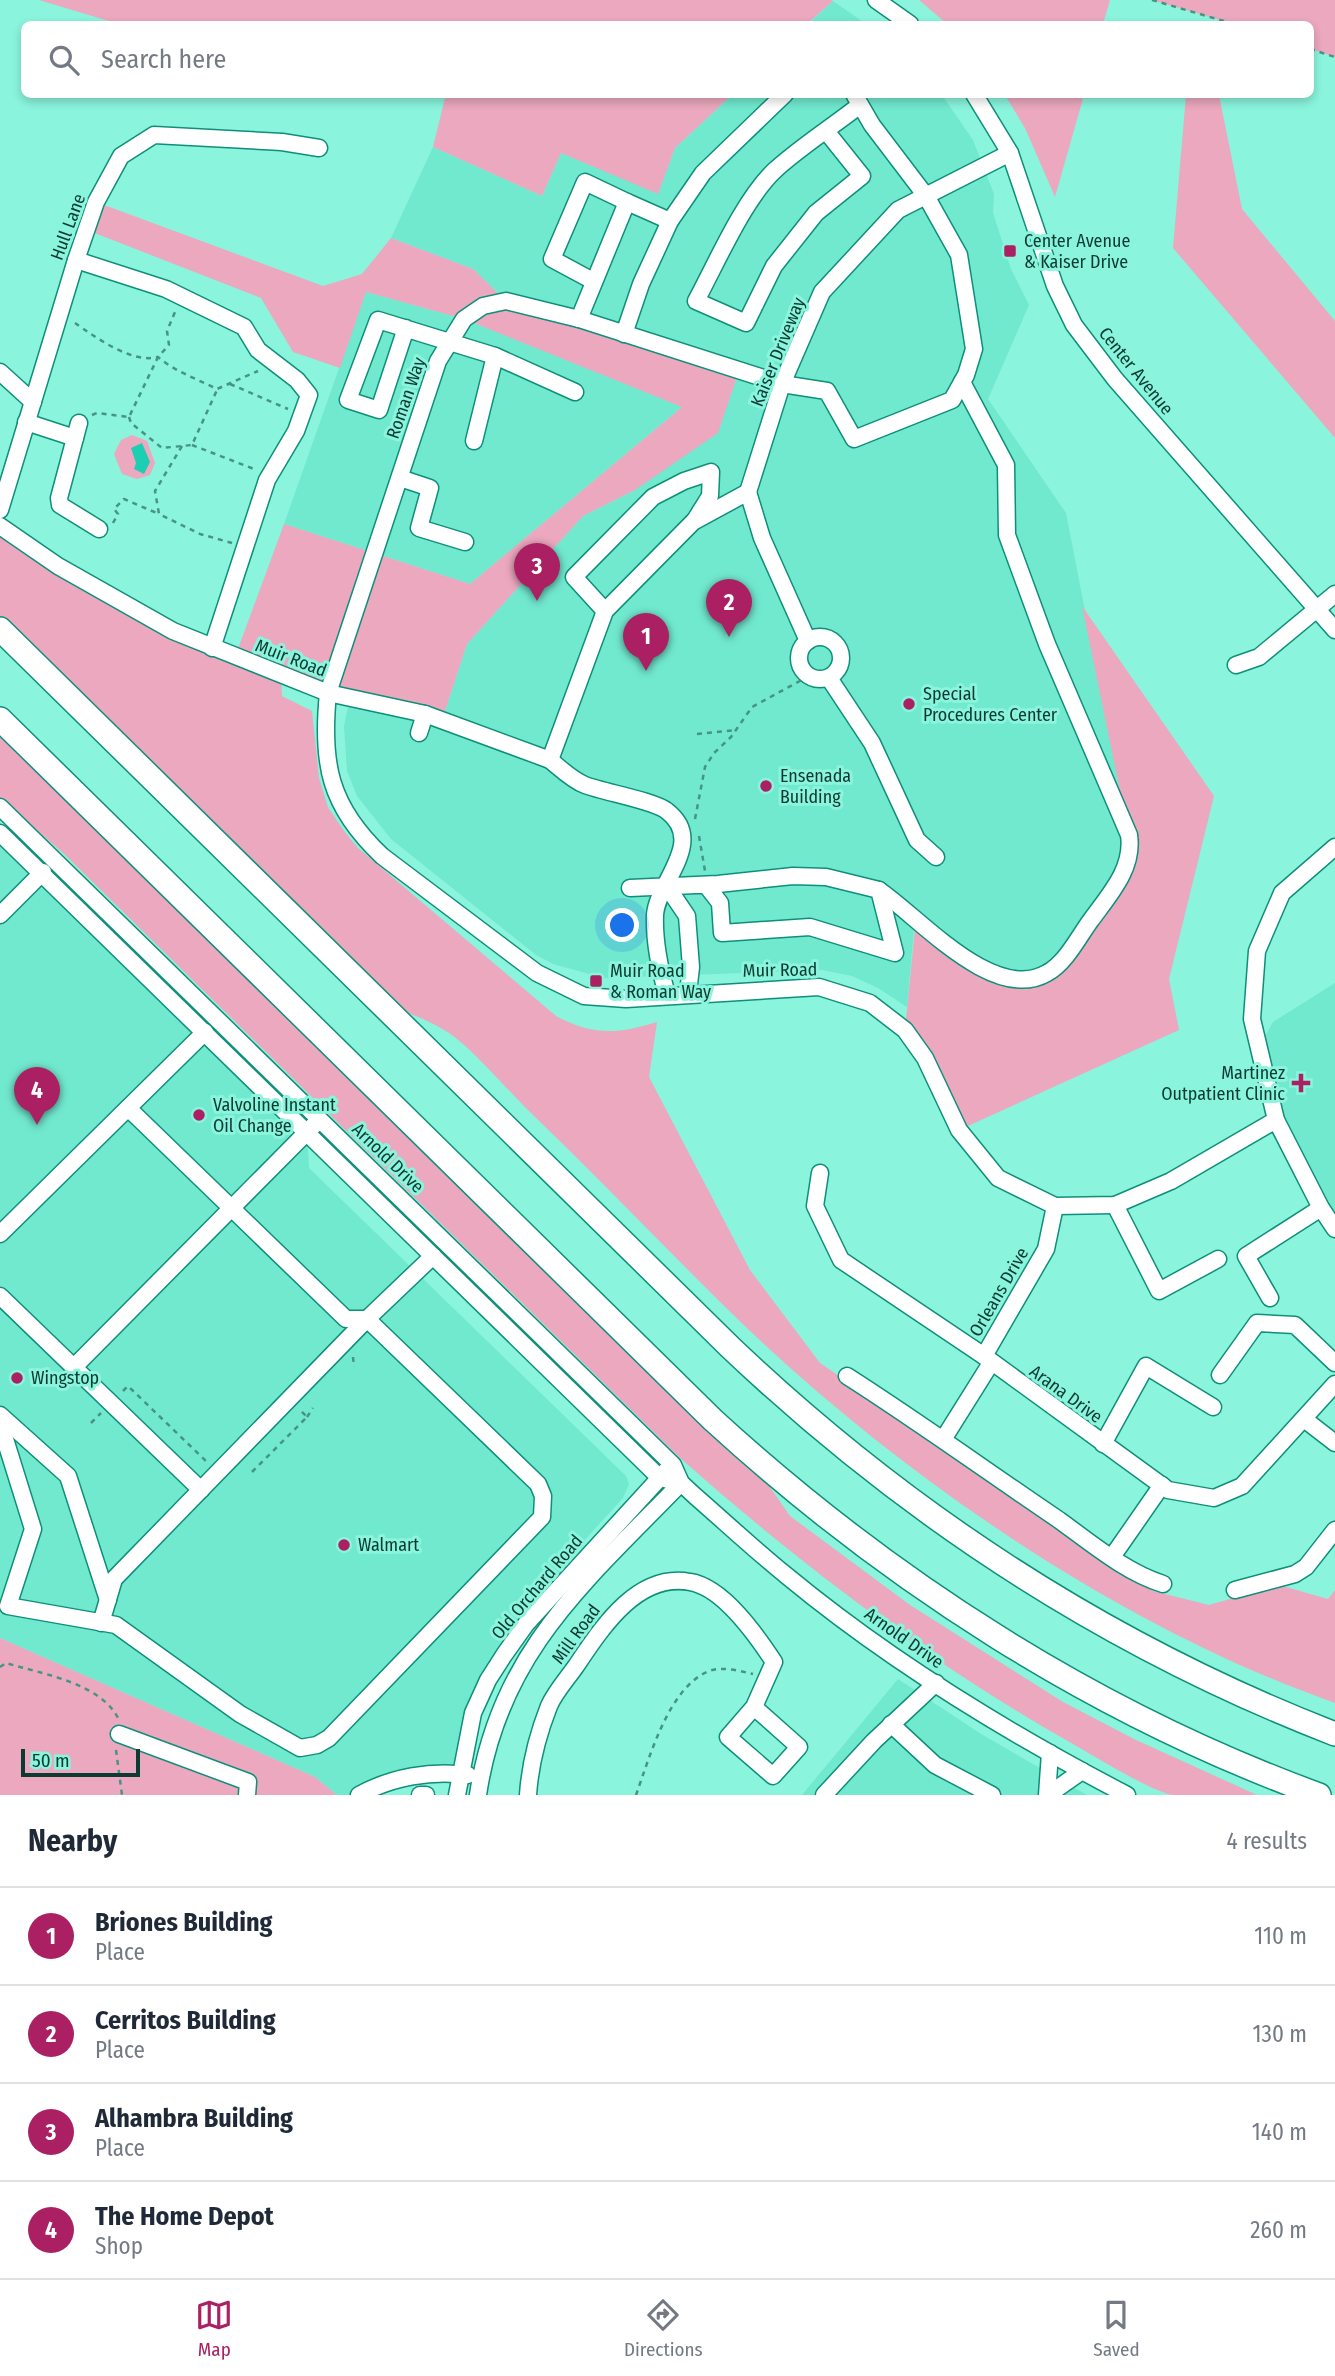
<!DOCTYPE html>
<html lang="en">
<head>
<meta charset="utf-8">
<style>
  :root { --surface:#fff; --page:#f2f2f3; --text:#1f2937; --muted:#747a83; --line:#e0e1e3; --accent:#aa2062 }
  body { margin:0; font-family:"Fira Sans Condensed",sans-serif; background:var(--page); color:var(--text) }
  .scale { position:absolute; left:21px; bottom:18px; width:119px; box-sizing:border-box; padding-left:7px; border:4px solid #0b3b32; border-top:0; font-size:19px; line-height:24px; white-space:nowrap; color:#0b3b32; -webkit-text-stroke:5px #8af4dc; paint-order:stroke }
  .you { position:absolute; left:623px; top:926px; width:24px; height:24px; margin:-18px; border:5px solid #fff; border-radius:50%; background:#1a73e8; box-shadow:0 0 0 10px #1a73e833 }
  .badge { display:grid; place-items:center; width:46px; height:46px; border-radius:50%; background:var(--accent); color:#fff; font-size:23px; font-weight:700 }
  .pin { position:absolute; translate:-50% -58px; filter:drop-shadow(0 2px 4px #0008) }
  .pin::after { content:''; position:absolute; top:37px; width:24px; height:21px; background:inherit; clip-path:polygon(0 0,100% 0,50% 100%) }
  .list { margin:0; padding:0; list-style:none }
  h2 { display:flex; justify-content:space-between; align-items:center; height:91px; margin:0; padding:0 28px; font-size:30px }
  h2 small { font-size:23px; font-weight:400; color:var(--muted) }
  .list li { display:grid; grid-template-columns:46px 1fr auto; gap:21px; align-items:center; box-sizing:border-box; height:98px; padding:0 28px; border-top:2px solid var(--line) }
  .list b { display:block; font-size:26px; white-space:nowrap }
  .list p { margin:0; font-size:23px; white-space:nowrap; color:var(--muted) }
  .list em { font-size:23px; font-style:normal; color:var(--muted) }
  .icon { flex:none; width:38px; height:38px; fill:none; stroke:currentColor; stroke-width:2; stroke-linecap:round; stroke-linejoin:round }
  .map { position:relative; flex:none; width:1335px; height:1795px; overflow:hidden }
  .search { position:absolute; background:var(--surface); box-shadow:0 4px 10px #0003; left:21px; right:21px; top:21px; height:77px; display:flex; align-items:center; gap:18px; box-sizing:border-box; padding:0 24px; border-radius:10px; color:var(--muted); font-size:26px }
  .sheet { height:483px; background:var(--surface) }
  nav { display:flex; justify-content:space-around; align-items:center; box-sizing:border-box; height:98px; border-top:2px solid var(--line); background:var(--surface); font-size:19px; color:var(--muted) }
  nav a { display:grid; justify-items:center; gap:4px }
  nav .on { color:var(--accent) }
  .map>svg:first-child { display:block }
  .built { fill:#71e9cf }
  .green { fill:#eba8be }
  .water { fill:#1cceb2 }
  .lines { fill:none; stroke-linecap:round; stroke-linejoin:round }
  .minor-casing { stroke:#0e8f7a; stroke-width:19 }
  .highway-casing { stroke:#0e8f7a; stroke-width:26 }
  .path { stroke:#489483; stroke-width:2.5; stroke-dasharray:5 5; stroke-linecap:butt }
  .minor { stroke:#fff; stroke-width:16 }
  .highway { stroke:#fff; stroke-width:23 }
  .poi-dot { fill:#aa2062; stroke:#8af4dc; stroke-width:2.5 }
  .labels { text-anchor:middle; dominant-baseline:central; stroke-width:6; stroke-linejoin:round; paint-order:stroke }
  .street-label { font-size:18px; fill:#0b3b32; stroke:#8af4dc }
  .poi-label { font-size:18px; fill:#0b3b32; stroke:#8af4dc; text-anchor:start }
</style>
</head>
<body>
<div class="map">
<svg width="1335" height="1795" viewBox="0 0 1335 1795">
  <rect width="100%" height="100%" fill="#8af4dc"/>
  <g class="built">
    <polygon points="833,1 866,24 808,24"/>
    <polygon points="732,95 942,95 973,140 994,194 993,213 1011,269 1029,305 988,399 1066,513 1131,847 1059,963 1000,978 915,919 907,1007 878,988 852,976 822,970 604,978 553,964 536,955 391,839 357,796 347,771 344,726 350,698 442,720 467,644 583,516 635,490 739,371 506,301 473,269 391,238 433,147 542,196 561,153 658,193 675,148"/>
    <polygon points="366,292 464,319 683,406 470,584 284,524"/>
    <polygon points="0,833 307,1132 309,1168 626,1476 629,1484 623,1498 582,1543 488,1680 459,1774 359,1795 337,1795 315,1777 0,1638"/>
    <polygon points="1335,983 1335,1229 1276,1120 1259,1047 1273,1022"/>
    <polygon points="898,1679 981,1734 1087,1795 802,1795"/>
  </g>
  <g class="green">
    <polygon points="39,0 832,0 833,1 807,24 184,24 112,22"/>
    <polygon points="919,0 1110,0 1103,24 947,24"/>
    <polygon points="1152,0 1335,0 1335,57 1311,49 1310,24 1234,24"/>
    <polygon points="446,94 732,94 732,95 675,148 658,194 561,153 542,196 433,147"/>
    <polygon points="1005,95 1084,95 1055,197 1025,128"/>
    <polygon points="1186,95 1219,95 1242,209 1335,321 1335,438 1173,248"/>
    <path d="M96 202 323 286 362 274 391 238 473 269 506 301 739 371 718 433 635 490 583 516 467 644 442 720 281 676 282 696 312 711 319 778 328 807 344 831 358 848 556 1016C593 1036 618 1034 657 1022L649 1077 750 1270 820 1363 1153 1591 1209 1605 1279 1585 1328 1599 1335 1590V1703C1123 1628 912 1484 749 1330 675 1259 605 1184 531 1113 508 1091 474 1050 449 1033 428 1019 401 1011 378 1000L0 629V526L235 657 284 524 470 584 682 407 464 319 366 292 340 368 293 352 261 298 87 230Z"/>
    <polygon points="132,435 147,441 155,463 150,475 137,479 122,474 114,454 121,440"/>
    <polygon points="1082,606 1214,796 1169,979 1179,1030 959,1130 905,1030 916,918 978,968 1047,974 1113,889 1129,835"/>
    <path d="M0 719 740 1444 790 1516 910 1605 1063 1702 1136 1740 1257 1795C1230 1795 1198 1795 1172 1795 1151 1791 1094 1756 1073 1744 930 1663 802 1566 679 1457L63 853 0 798Z"/>
    <polygon points="0,1638 315,1777 337,1795 0,1795"/>
  </g>
  <polygon class="water" points="142,443 150,462 144,474 134,469 136,463 131,448"/>
  <g class="lines">
    <g class="minor-casing">
      <g id="minor">
        <polyline points="876,0 910,24"/>
        <path d="M854 94 872 125 926 196 959 255 974 349 966 375 952 400 854 439 827 391 782 384 579 319 506 301 483 306 464 319 438 361 328 693C321 763 329 806 382 856L537 973 584 996 626 999 819 987 870 1003 905 1030 925 1058 959 1130 998 1178 1055 1206 1115 1205 1171 1181 1276 1120"/>
        <polyline points="974,94 1010,153 1055,286 1074,325 1115,379 1335,630"/>
        <path d="M826 131 862 176 816 213 774 266 746 323 696 301C717 262 743 201 774 171 800 147 832 127 860 105"/>
        <polyline points="76,260 166,289 244,327 258,350 297,380 309,395 296,431 267,480 212,648"/>
        <polyline points="593,281 552,259 585,182 627,202"/>
        <polyline points="579,319 627,202 670,221 703,173 785,94"/>
        <polyline points="406,328 379,410 348,400 378,320 495,356 575,392"/>
        <polyline points="624,334 641,284 670,221"/>
        <polyline points="0,372 33,402"/>
        <polyline points="26,422 75,438"/>
        <polyline points="79,423 59,498 60,505 99,529"/>
        <polyline points="474,441 495,356"/>
        <polyline points="400,478 430,488 419,528 465,542"/>
        <polyline points="748,492 782,384 822,292 898,210 1010,153"/>
        <polyline points="748,492 762,538 808,641"/>
        <polyline points="0,510 76,260 96,202 121,156 154,135 282,142 319,148"/>
        <polyline points="0,526 58,566 173,631 328,693 425,714 550,760 605,611 693,522 748,492"/>
        <polyline points="605,611 574,577 653,497 684,481 711,472 710,496 695,520"/>
        <circle cx="820" cy="658" r="21"/>
        <polyline points="1236,665 1259,657 1335,594"/>
        <polyline points="829,678 872,743 917,840 936,857"/>
        <polyline points="419,733 425,714"/>
        <path d="M550 760C560 768 572 780 585 785 603 792 655 801 667 811 707 842 657 882 655 915 654 940 660 970 667 995"/>
        <path d="M0 807 673 1465 681 1483 695 1496C726 1523 756 1551 787 1576 891 1662 1008 1733 1127 1795"/>
        <polyline points="0,833 660,1478 681,1483"/>
        <polyline points="1335,847 1282,893 1257,951 1252,1019 1276,1120 1321,1208 1335,1229"/>
        <polyline points="666,885 687,916 691,967 688,993"/>
        <polyline points="630,888 718,884 793,876 826,877 879,890 895,953 810,927 722,933 720,903 706,885"/>
        <path d="M879 890C920 918 994 1004 1047 973 1066 963 1079 936 1091 920 1110 894 1134 868 1129 835L1047 644 1007 535 1006 465 962 382"/>
        <polyline points="0,915 43,872"/>
        <polyline points="820,1173 815,1206 841,1260 984,1356 1168,1490 1214,1498 1242,1486 1335,1384"/>
        <polyline points="1115,1205 1159,1291 1218,1259"/>
        <polyline points="0,1234 205,1032"/>
        <polyline points="0,1296 201,1490"/>
        <polyline points="1270,1298 1246,1256 1321,1208"/>
        <polyline points="984,1356 1046,1249 1055,1206"/>
        <polyline points="74,1367 314,1125"/>
        <polyline points="1220,1375 1257,1323 1295,1325 1335,1363"/>
        <path d="M847 1376C919 1422 988 1472 1059 1520 1091 1543 1125 1572 1163 1584"/>
        <polyline points="0,1415 68,1476 108,1600"/>
        <polyline points="1304,1419 1335,1443"/>
        <polyline points="0,1423 33,1529 8,1606 116,1625 240,1714 300,1748 317,1745 329,1738 542,1517 543,1496 538,1484 367,1319 346,1319 128,1108"/>
        <polyline points="944,1438 991,1363"/>
        <polyline points="1103,1444 1146,1366 1213,1407"/>
        <polyline points="1112,1557 1162,1485"/>
        <polyline points="1235,1590 1295,1574 1306,1567 1335,1530"/>
        <polyline points="101,1623 114,1579 367,1319 433,1256"/>
        <polyline points="891,1724 935,1765 992,1795"/>
        <polyline points="119,1734 248,1782 247,1795"/>
        <path d="M359 1795C392 1777 431 1770 468 1775"/>
        <polyline points="420,1795 426,1795"/>
        <polyline points="457,1795 473,1713 488,1680 504,1655 526,1624 667,1470"/>
        <path d="M478 1795C499 1652 586 1581 681 1483"/>
        <path d="M528 1795C530 1765 538 1734 549 1706 555 1692 567 1679 576 1666 601 1629 637 1572 690 1582 723 1587 757 1636 774 1662L754 1707 728 1737 773 1776 799 1747 754 1707"/>
        <polyline points="824,1795 874,1741 936,1683"/>
        <polyline points="1047,1795 1050,1753"/>
        <polyline points="1048,1795 1082,1771"/>
      </g>
    </g>
    <g class="highway-casing">
      <g id="highway">
        <path d="M0 629 731 1348C907 1515 1108 1646 1335 1734"/>
        <path d="M0 719 713 1420C889 1581 1094 1713 1319 1795"/>
      </g>
    </g>
    <g class="path">
      <polyline points="1152,0 1234,24"/>
      <polyline points="1310,49 1335,57"/>
      <path d="M75 323C95 337 132 364 158 357 174 371 197 379 217 389L258 371"/>
      <polyline points="230,384 288,409"/>
      <polyline points="92,415 97,413 129,417 158,357 169,345 167,331 175,312"/>
      <polyline points="129,417 131,423 162,448 192,445 217,390"/>
      <polyline points="192,445 254,469"/>
      <polyline points="182,446 155,491 159,514 200,534 232,543"/>
      <polyline points="113,523 118,514 114,509 124,499 159,514"/>
      <polyline points="697,734 736,730"/>
      <polyline points="695,819 705,767 714,753 731,737 752,707 809,676"/>
      <polyline points="699,836 705,871"/>
      <polyline points="353,1357 354,1367"/>
      <polyline points="123,1391 128,1386 207,1462"/>
      <polyline points="307,1417 313,1408"/>
      <polyline points="91,1423 101,1413"/>
      <polyline points="252,1472 307,1417 301,1411"/>
      <path d="M0 1667 6 1663C42 1674 102 1683 119 1720"/>
      <polyline points="116,1750 122,1795"/>
      <path d="M636 1795C650 1756 669 1687 709 1671 723 1666 739 1671 753 1674"/>
    </g>
    <use href="#minor" class="minor"/>
    <use href="#highway" class="highway"/>
  </g>
  <g class="poi-dot">
    <rect x="1003" y="244" width="14" height="14" rx="3.5"/>
    <circle cx="909" cy="704" r="7"/>
    <circle cx="766" cy="786" r="7"/>
    <rect x="589" y="974" width="14" height="14" rx="3.5"/>
    <path d="M1297.5 1072.5h7v7h7v7h-7v7h-7v-7h-7v-7h7z"/>
    <circle cx="199" cy="1115" r="7"/>
    <circle cx="17" cy="1378" r="7"/>
    <circle cx="344" cy="1545" r="7"/>
  </g>
  <g class="labels">
    <g class="street-label">
      <text transform="translate(68 227) rotate(-70)">Hull Lane</text>
      <text transform="translate(778 352) rotate(-68)">Kaiser Driveway</text>
      <text transform="translate(1136 371) rotate(51)">Center Avenue</text>
      <text transform="translate(406 398) rotate(-71)">Roman Way</text>
      <text transform="translate(291 658) rotate(21)">Muir Road</text>
      <text transform="translate(780 970) rotate(-1)">Muir Road</text>
      <text transform="translate(388 1158) rotate(44)">Arnold Drive</text>
      <text transform="translate(999 1292) rotate(-60)">Orleans Drive</text>
      <text transform="translate(1066 1394) rotate(36)">Arana Drive</text>
      <text transform="translate(537 1587) rotate(-50)">Old Orchard Road</text>
      <text transform="translate(576 1634) rotate(-54)">Mill Road</text>
      <text transform="translate(904 1638) rotate(35)">Arnold Drive</text>
    </g>
    <g class="poi-label">
      <text x="1024" y="241">Center Avenue<tspan x="1024" dy="21">&amp; Kaiser Drive</tspan></text>
      <text x="923" y="694">Special<tspan x="923" dy="21">Procedures Center</tspan></text>
      <text x="780" y="776">Ensenada<tspan x="780" dy="21">Building</tspan></text>
      <text x="610" y="971">Muir Road<tspan x="610" dy="21">&amp; Roman Way</tspan></text>
      <text x="1285" y="1073" text-anchor="end">Martinez<tspan x="1285" dy="21">Outpatient Clinic</tspan></text>
      <text x="213" y="1105">Valvoline Instant<tspan x="213" dy="21">Oil Change</tspan></text>
      <text x="31" y="1378">Wingstop</text>
      <text x="358" y="1545">Walmart</text>
    </g>
  </g>
</svg>
<div class="scale">50 m</div>
<div class="you"></div>
<div class="pin badge" style="left:646px;top:671px">1</div>
<div class="pin badge" style="left:729px;top:637px">2</div>
<div class="pin badge" style="left:537px;top:601px">3</div>
<div class="pin badge" style="left:37px;top:1125px">4</div>
<div class="search"><svg class="icon" aria-label="search" viewBox="0 0 24 24"><circle cx="10" cy="10" r="6"/><path d="M15 15l6 6"/></svg>Search here</div>
</div>
<section class="sheet">
<h2>Nearby<small>4 results</small></h2>
<ul class="list">
<li><span class="badge">1</span><div><b>Briones Building</b><p>Place</p></div><em>110 m</em></li>
<li><span class="badge">2</span><div><b>Cerritos Building</b><p>Place</p></div><em>130 m</em></li>
<li><span class="badge">3</span><div><b>Alhambra Building</b><p>Place</p></div><em>140 m</em></li>
<li><span class="badge">4</span><div><b>The Home Depot</b><p>Shop</p></div><em>260 m</em></li>
</ul>
</section>
<nav>
<a class="on"><svg class="icon" aria-label="map" viewBox="0 0 24 24"><path d="M3 6l6-2 6 2 6-2v14l-6 2-6-2-6 2zM9 4v14M15 6v14"/></svg>Map</a>
<a><svg class="icon" aria-label="directions" viewBox="0 0 24 24"><path d="M12 3l9 9-9 9-9-9zM9 14v-3h6M13 9l2 2-2 2"/></svg>Directions</a>
<a><svg class="icon" aria-label="saved" viewBox="0 0 24 24"><path d="M7 4h10v16l-5-4-5 4z"/></svg>Saved</a>
</nav>
</body>
</html>
